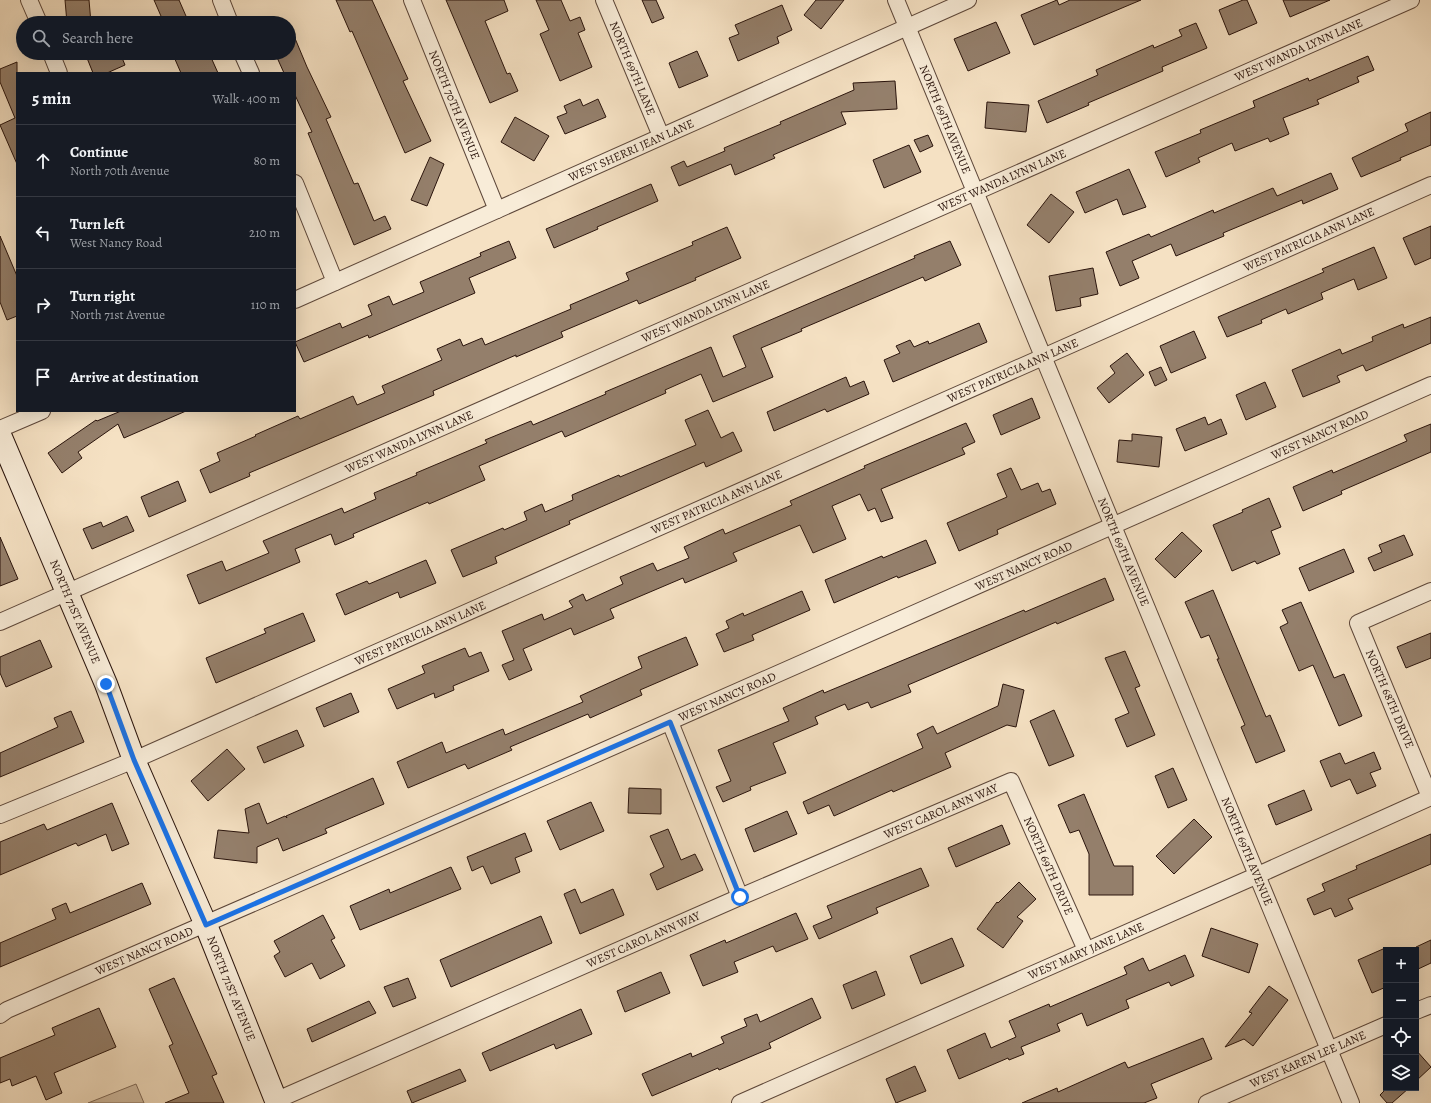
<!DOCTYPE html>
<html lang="en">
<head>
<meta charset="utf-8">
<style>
  :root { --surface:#171b24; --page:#242831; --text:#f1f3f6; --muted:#9ea1a6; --line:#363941 }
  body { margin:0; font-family:Alegreya,serif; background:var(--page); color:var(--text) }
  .controls { position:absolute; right:12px; bottom:12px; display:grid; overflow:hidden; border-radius:0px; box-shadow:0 4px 16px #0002 }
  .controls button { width:36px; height:36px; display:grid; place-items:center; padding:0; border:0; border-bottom:1px solid var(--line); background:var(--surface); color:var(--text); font:20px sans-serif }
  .stop { position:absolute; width:12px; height:12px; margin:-9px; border:3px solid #1a73e8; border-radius:50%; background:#fff }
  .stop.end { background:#1a73e8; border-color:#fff; box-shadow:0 1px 4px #0008 }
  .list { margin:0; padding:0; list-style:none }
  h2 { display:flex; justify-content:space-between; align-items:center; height:52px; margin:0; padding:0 16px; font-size:17px }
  h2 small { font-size:13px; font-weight:400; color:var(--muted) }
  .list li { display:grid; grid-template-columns:26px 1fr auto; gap:12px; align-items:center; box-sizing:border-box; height:72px; padding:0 16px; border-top:1px solid var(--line) }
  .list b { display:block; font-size:15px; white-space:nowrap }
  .list p { margin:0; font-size:13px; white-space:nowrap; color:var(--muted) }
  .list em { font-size:13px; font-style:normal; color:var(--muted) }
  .icon { flex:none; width:22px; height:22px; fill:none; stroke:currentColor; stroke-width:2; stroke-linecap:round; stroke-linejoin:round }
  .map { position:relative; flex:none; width:1431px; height:1103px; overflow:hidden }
  .search { position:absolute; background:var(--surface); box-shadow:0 4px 16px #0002; left:16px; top:16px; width:280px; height:44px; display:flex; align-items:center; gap:10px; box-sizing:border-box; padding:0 14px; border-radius:22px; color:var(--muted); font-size:15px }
  .panel { position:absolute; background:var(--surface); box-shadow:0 4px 16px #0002; left:16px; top:72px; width:280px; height:340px; border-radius:0px }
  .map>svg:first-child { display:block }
  .green { fill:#d2bea4; stroke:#7e6958 }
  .building { fill:#947f6b; stroke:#2a140c }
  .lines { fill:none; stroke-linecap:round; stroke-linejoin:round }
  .street-casing { stroke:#5d473a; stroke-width:18 }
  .secondary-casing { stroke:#2a140c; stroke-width:24 }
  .street { stroke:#f8ecd8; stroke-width:16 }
  .secondary { stroke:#f8ecd8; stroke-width:22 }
  .route { stroke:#1a73e8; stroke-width:5 }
  .labels { text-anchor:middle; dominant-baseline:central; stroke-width:4; stroke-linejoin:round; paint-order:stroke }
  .street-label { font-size:12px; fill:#2a140c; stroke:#f8ecd8 }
</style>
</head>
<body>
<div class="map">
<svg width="1431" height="1103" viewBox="0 0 1431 1103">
  <rect width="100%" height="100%" fill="#f5e1c3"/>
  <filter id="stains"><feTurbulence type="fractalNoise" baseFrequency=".005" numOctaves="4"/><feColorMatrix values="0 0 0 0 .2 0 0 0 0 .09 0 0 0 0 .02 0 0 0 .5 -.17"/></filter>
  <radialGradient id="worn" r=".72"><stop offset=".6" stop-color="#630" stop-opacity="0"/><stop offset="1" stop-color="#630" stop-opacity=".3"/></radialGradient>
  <polygon class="green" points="136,1084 144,1103 88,1103"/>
  <g class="building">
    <polygon points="65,0 89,0 91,23 67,23"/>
    <polygon points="154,0 179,0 189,23 164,23"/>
    <polygon points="336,0 372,0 408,79 403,81 431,141 405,153 352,31 350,32"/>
    <polygon points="446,0 504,0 508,11 485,21 507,74 510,73 518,91 490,103"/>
    <polygon points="536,0 561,0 570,21 580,17 585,30 578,33 592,67 560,81 540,34 549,30"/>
    <polygon points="642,0 656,0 664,18 652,23"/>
    <polygon points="816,0 844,0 821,29 804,15"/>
    <polygon points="1057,0 1059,5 1070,0 1141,0 1034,45 1021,15"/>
    <polygon points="1243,0 1247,0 1257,23 1229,35 1219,10"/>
    <polygon points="1283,0 1330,0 1290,17"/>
    <polygon points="782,5 792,30 777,37 779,43 738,61 729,38 739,34 735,25"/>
    <polygon points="996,22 1010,53 968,71 954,39"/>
    <polygon points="1196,23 1207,48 1162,67 1163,71 1088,103 1089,105 1047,123 1038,101 1098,75 1096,70 1153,45 1154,48 1182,36 1179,30"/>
    <polygon points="289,24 307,67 331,117 326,119 354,184 358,183 374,221 385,216 391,229 354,245 308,133 312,132 295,95 295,73 284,73 275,53 289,53"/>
    <polygon points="697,51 708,76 679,88 669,63"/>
    <polygon points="85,53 120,53 125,65 107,73 93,73"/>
    <polygon points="183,53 209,53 218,73 181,73 174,57"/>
    <polygon points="1368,56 1374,70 1357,77 1359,82 1317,100 1319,104 1283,118 1289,134 1270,142 1268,138 1235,151 1232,143 1198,158 1200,162 1166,177 1155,152 1201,133 1200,130 1255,107 1253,101 1308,78 1309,81"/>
    <polygon points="17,62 17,164 0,125 15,118 0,82 0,69"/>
    <polygon points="895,81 897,109 841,112 846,124 773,155 775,158 735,175 731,164 679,186 671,167 684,161 687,167 725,151 724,148 781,124 780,122 854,90 853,83"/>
    <polygon points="580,99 583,106 598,99 606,117 565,134 557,117 567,113 564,106"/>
    <polygon points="987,102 1029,105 1026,132 985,128"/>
    <polygon points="1431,112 1431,145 1400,158 1401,160 1361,177 1352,158 1408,131 1405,124"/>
    <polygon points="515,117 549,136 534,161 501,142"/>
    <polygon points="928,135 933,146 920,152 914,140"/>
    <polygon points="909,145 921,172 884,188 873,160"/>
    <polygon points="430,157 444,164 427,206 411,200"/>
    <polygon points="1129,169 1146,207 1123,215 1117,199 1085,213 1076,192"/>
    <polygon points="1331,173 1338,189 1303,204 1302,200 1223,233 1224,236 1176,256 1171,244 1132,261 1139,278 1120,286 1106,252 1149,234 1151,237 1213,210 1214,213 1273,188 1277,196"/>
    <polygon points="651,184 658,201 597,227 598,229 554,248 546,229"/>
    <polygon points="1051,194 1074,212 1049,243 1027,225"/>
    <polygon points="1431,226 1431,258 1415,265 1403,238"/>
    <polygon points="727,227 741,258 695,278 696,280 639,304 637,300 561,332 563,337 516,357 516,355 433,391 434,395 249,473 250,476 210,493 200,470 220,461 217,453 256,436 255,435 298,416 300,419 353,396 357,405 385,393 382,386 442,360 437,349 460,339 463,346 482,338 485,345 571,309 570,305 629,280 626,273 693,245 692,242"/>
    <polygon points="0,236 17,276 17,316 7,320 0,302"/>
    <polygon points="509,241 516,258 469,278 475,293 369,338 368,335 304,362 295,342 340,323 342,328 372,315 368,305 389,296 393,305 424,292 420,282 481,256 480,253"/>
    <polygon points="950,241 961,265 925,281 923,277 801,329 802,331 761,348 773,377 713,402 701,374 665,390 666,393 565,437 562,431 479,466 485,480 429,504 428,502 353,534 354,537 335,545 331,534 295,549 300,562 199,604 187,575 222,561 226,571 269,553 263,541 342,508 344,513 376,499 374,493 417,475 416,473 487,443 485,440 531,421 533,425 606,394 605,392 711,347 723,377 746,367 733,336 915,258 914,256"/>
    <polygon points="1374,247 1387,278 1358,290 1354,279 1321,293 1323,299 1288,314 1286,309 1261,320 1262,323 1227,337 1218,317 1324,272 1322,269"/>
    <polygon points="1093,268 1098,294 1080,298 1081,306 1056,311 1049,276"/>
    <polygon points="1431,317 1431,343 1366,371 1363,365 1337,376 1340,382 1303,397 1292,370 1340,349 1342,354 1373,341 1372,337 1403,324 1404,328"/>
    <polygon points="979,323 987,342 893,382 884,360 900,353 896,346 910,340 914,347 928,341 929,344"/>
    <polygon points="1194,331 1206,358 1171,373 1160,346"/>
    <polygon points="1127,353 1144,375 1109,403 1097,388 1115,373 1110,366"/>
    <polygon points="1161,367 1167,380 1155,386 1149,372"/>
    <polygon points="846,377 850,387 864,381 869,394 827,412 825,409 774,431 767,412"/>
    <polygon points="1265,382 1276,407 1246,420 1236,395"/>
    <polygon points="1032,398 1040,418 1001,435 993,415"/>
    <polygon points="708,410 721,438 733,432 742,451 706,467 704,462 569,521 570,524 495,557 497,563 463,577 451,550 503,528 504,530 527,520 524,512 542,504 545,512 573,500 572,495 619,475 620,477 696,445 685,420"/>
    <polygon points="121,411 186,411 124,438 118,424 78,452 82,458 62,473 48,453 96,420 97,421"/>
    <polygon points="1205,417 1208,425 1221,419 1227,434 1185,451 1176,429"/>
    <polygon points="966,423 975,442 962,448 965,454 881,489 893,518 881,522 875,508 868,511 860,494 832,506 846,539 813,553 800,525 733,553 737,561 685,583 683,578 610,609 614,618 574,635 571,628 523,649 532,670 509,680 502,665 514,660 502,631 542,614 544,620 573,607 569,601 583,594 586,601 623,584 620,577 653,563 657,571 689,558 684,547 723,529 725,534 792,505 790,501 865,468 864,466"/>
    <polygon points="1431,424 1431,452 1341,491 1342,494 1303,511 1293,487 1332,470 1333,473 1407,441 1404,435"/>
    <polygon points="1132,434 1162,437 1159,467 1117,462 1119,440 1132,441"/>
    <polygon points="1011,468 1021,490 1038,483 1042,492 1050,489 1056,504 997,530 998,534 959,551 947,523 1007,497 997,474"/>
    <polygon points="178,481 186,501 149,517 141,497"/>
    <polygon points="1269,498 1281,527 1271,531 1280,554 1257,564 1255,561 1232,571 1213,525 1243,512 1242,510"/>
    <polygon points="127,516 134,531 92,549 83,529 101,522 103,527"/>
    <polygon points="1182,532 1202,551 1175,578 1155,559"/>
    <polygon points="1404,535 1413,555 1374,571 1368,558 1382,552 1379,545"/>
    <polygon points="0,537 18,579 0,586"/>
    <polygon points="926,540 936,563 898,578 897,576 834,603 825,580 882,556 883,558"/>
    <polygon points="1344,549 1354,572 1309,591 1299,568"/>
    <polygon points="426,560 436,583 400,598 398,592 345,615 336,594 367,581 369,584"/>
    <polygon points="1105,578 1114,600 1057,624 1056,622 908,685 911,692 871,708 868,702 848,710 845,704 815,717 818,724 773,743 786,773 750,787 751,790 723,802 716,787 731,781 718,750 789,721 783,708 823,690 824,693 1024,610 1025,612"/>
    <polygon points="1213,590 1266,717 1270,715 1285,751 1256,763 1241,727 1245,725 1217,659 1219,659 1209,635 1201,638 1185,602"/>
    <polygon points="802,591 810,610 752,635 754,640 724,652 716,634 729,628 726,621 743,613 744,616"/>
    <polygon points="1301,602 1334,678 1344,674 1362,716 1339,726 1313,665 1299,671 1280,627 1288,623 1282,610"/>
    <polygon points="303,613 315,641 216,683 206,658 266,633 264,629"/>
    <polygon points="1431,633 1431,658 1406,668 1397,647"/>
    <polygon points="686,637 698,665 640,690 642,695 590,718 588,714 510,747 512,750 468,769 465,764 408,788 397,762 442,742 446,753 503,729 505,735 583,702 580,696 642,668 638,657"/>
    <polygon points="40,640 52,667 6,687 0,673 0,657"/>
    <polygon points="465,648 469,657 481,652 489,671 453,686 454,690 435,698 434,693 397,709 388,689 425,673 422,666"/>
    <polygon points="1125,651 1140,686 1135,688 1155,735 1127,747 1115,719 1129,713 1105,658"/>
    <polygon points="1003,684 1024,690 1016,727 1007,725 945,753 951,767 893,792 892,790 834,816 829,805 808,814 803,802 923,748 917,734 933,726 937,734 998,706"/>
    <polygon points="351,693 359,712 324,727 316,708"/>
    <polygon points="1054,710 1074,756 1049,766 1030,721"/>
    <polygon points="71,711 84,742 0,777 0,753 58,727 54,718"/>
    <polygon points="297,730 304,746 264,763 257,747"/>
    <polygon points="227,749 245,769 208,801 191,781"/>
    <polygon points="1374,752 1381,769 1370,773 1376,786 1357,794 1350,779 1331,787 1320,761 1340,753 1345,764"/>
    <polygon points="1173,768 1187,800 1168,808 1155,776"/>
    <polygon points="373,778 384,804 325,829 327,833 283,851 278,838 257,847 257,863 214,858 218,830 249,833 245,809 259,803 267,824 285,816 287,818 286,816"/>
    <polygon points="629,788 661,789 661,814 628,813"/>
    <polygon points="1304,790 1312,810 1276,825 1268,805"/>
    <polygon points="1084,794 1114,866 1133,866 1133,895 1089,895 1089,854 1079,830 1070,833 1058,805"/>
    <polygon points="591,802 604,831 560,850 547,821"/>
    <polygon points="112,803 129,844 112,851 106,834 78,846 76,843 0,875 0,842 44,824 47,830"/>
    <polygon points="787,811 797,834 754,852 745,829"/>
    <polygon points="1194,819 1212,837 1174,874 1156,856"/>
    <polygon points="1002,825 1010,844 956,867 948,848"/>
    <polygon points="668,829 681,860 695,854 703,870 657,890 650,874 664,867 650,836"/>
    <polygon points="525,833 532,851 515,858 520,872 491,884 483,866 472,871 467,857"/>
    <polygon points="1431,834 1431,864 1348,899 1353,909 1335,917 1331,908 1314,915 1307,899 1325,891 1322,884 1357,869 1356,866"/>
    <polygon points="451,867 461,889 360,930 350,906 389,889 390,893"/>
    <polygon points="921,868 929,886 876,908 878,913 819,939 813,926 832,918 827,906"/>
    <polygon points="1019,882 1036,899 1017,917 1023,921 1003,948 977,929 997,902 998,903"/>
    <polygon points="142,883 151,904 0,967 0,943 56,919 52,909 66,903 70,913"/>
    <polygon points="575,889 581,903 613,889 624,915 580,934 564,894"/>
    <polygon points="796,913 808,939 776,952 773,946 734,962 738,972 703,986 690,955 725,940 726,943"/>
    <polygon points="323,915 335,938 331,940 345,966 320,979 312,963 285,977 274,956 280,952 274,941"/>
    <polygon points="541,916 552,943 451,987 440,960"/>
    <polygon points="1211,928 1258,944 1249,973 1202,956"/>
    <polygon points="952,938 964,966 921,984 910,956"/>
    <polygon points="1431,940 1431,963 1416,970 1416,947"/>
    <polygon points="1383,949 1386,956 1386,987 1372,993 1358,960"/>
    <polygon points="1185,955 1194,976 1171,986 1169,982 1126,1000 1129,1008 1087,1026 1082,1013 1057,1024 1060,1031 1021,1047 1024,1054 1009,1060 1008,1058 959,1079 947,1050 985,1033 991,1048 1016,1037 1009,1021 1049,1004 1050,1007 1127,974 1124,967 1143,958 1149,971"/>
    <polygon points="876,971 885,995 852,1009 843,985"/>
    <polygon points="661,972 670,993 625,1012 617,991"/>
    <polygon points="174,978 217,1074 212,1076 224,1103 165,1103 189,1093 169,1046 173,1044 149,989"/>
    <polygon points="408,978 416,998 393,1007 384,987"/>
    <polygon points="1269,986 1288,1000 1253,1046 1244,1039 1225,1047 1252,1013 1249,1012"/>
    <polygon points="812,998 821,1018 769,1043 771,1048 719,1070 718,1068 652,1096 642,1074 691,1053 692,1057 724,1043 721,1037 747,1026 744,1019 757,1014 760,1022"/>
    <polygon points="369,1001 376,1013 312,1042 307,1029"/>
    <polygon points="99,1008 116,1047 54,1073 62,1093 46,1100 36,1076 12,1086 10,1079 0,1083 0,1058 55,1035 52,1028"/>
    <polygon points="581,1009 592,1034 556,1049 554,1044 490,1071 482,1053"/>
    <polygon points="1203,1038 1212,1059 1151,1084 1157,1098 1144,1103 1022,1103 1057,1088 1058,1092 1125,1062 1128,1068"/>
    <polygon points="1416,1050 1431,1067 1416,1081"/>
    <polygon points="915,1066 926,1091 896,1103 886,1079"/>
    <polygon points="460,1069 466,1081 412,1103 407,1091"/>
    <polygon points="1387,1088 1409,1088 1392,1103 1387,1103 1380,1095"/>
  </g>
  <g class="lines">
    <g class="street-casing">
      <g id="street">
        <polyline points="29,0 39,23"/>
        <polyline points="221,0 230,23"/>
        <path id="s1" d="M412 0 497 210"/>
        <path id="s2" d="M604 0 661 136"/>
        <path id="s3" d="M896 0 1351 1103"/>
        <polyline points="51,53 59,73"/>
        <polyline points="242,53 251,73"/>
        <polyline points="295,183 335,282"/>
        <path id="s4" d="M295 300 968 0"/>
        <polyline points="0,429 42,411"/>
        <path id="s5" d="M0 622 1411 0"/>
        <polyline points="670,722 740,897"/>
        <polyline points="1430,797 1358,623 1431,591"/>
        <path id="s6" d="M0 815 134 760 1431 185"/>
        <polyline points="1416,1011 1431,1005"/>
        <path id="s7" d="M0 1015 7 1010C483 805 958 596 1431 385"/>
        <path id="s8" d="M277 1100 740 897 1011 781 1086 950"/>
        <path id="s9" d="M740 1103 1258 875 1431 797"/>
        <path id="s10" d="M1207 1103 1386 1025"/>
      </g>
    </g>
    <g class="secondary-casing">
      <g id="secondary">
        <path id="s11" d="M0 435 106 684 134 760 206 925 277 1103"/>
      </g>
    </g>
    <use href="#street" class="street"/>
    <use href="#secondary" class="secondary"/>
  </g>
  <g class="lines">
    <polyline class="route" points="106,684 134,760 206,925 670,722 740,897"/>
  </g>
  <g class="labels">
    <g class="street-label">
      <text stroke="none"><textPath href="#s5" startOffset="1419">WEST WANDA LYNN LANE</textPath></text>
      <text stroke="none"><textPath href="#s2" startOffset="74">NORTH 69TH LANE</textPath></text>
      <text stroke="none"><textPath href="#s1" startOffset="113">NORTH 70TH AVENUE</textPath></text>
      <text stroke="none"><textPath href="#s3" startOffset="129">NORTH 69TH AVENUE</textPath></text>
      <text stroke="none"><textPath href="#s4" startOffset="368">WEST SHERRI JEAN LANE</textPath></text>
      <text stroke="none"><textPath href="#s5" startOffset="1095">WEST WANDA LYNN LANE</textPath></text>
      <text stroke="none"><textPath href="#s6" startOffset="1430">WEST PATRICIA ANN LANE</textPath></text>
      <text stroke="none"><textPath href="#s5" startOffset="771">WEST WANDA LYNN LANE</textPath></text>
      <text stroke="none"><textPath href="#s6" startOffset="1106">WEST PATRICIA ANN LANE</textPath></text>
      <text stroke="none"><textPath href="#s7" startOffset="1442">WEST NANCY ROAD</textPath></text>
      <text stroke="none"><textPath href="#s5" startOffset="447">WEST WANDA LYNN LANE</textPath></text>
      <text stroke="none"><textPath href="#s6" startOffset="782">WEST PATRICIA ANN LANE</textPath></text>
      <text stroke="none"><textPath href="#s3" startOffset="597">NORTH 69TH AVENUE</textPath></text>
      <text stroke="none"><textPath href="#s7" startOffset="1118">WEST NANCY ROAD</textPath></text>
      <text stroke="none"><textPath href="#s11" startOffset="192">NORTH 71ST AVENUE</textPath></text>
      <text stroke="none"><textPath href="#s6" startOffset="458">WEST PATRICIA ANN LANE</textPath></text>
      <text stroke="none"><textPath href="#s7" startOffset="794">WEST NANCY ROAD</textPath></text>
      <text transform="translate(1390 699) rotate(67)">NORTH 68TH DRIVE</text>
      <text stroke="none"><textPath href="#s8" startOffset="724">WEST CAROL ANN WAY</textPath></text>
      <text stroke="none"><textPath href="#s3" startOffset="921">NORTH 69TH AVENUE</textPath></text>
      <text stroke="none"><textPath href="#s8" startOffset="893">NORTH 69TH DRIVE</textPath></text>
      <text stroke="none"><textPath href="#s8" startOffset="400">WEST CAROL ANN WAY</textPath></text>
      <text stroke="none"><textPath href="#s9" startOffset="378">WEST MARY JANE LANE</textPath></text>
      <text stroke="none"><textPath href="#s7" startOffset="158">WEST NANCY ROAD</textPath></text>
      <text stroke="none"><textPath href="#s11" startOffset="600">NORTH 71ST AVENUE</textPath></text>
      <text stroke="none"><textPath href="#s10" startOffset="110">WEST KAREN LEE LANE</textPath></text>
    </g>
  </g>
  <rect width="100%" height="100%" filter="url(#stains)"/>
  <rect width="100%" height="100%" fill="url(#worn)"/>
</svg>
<div class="controls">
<button>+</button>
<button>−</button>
<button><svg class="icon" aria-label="locate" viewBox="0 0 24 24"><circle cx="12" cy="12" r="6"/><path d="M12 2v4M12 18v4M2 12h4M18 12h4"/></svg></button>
<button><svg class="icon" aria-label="layers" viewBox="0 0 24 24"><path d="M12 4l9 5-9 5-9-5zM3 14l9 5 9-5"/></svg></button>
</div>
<div class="stop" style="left:740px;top:897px"></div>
<div class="stop end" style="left:106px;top:684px"></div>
<div class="search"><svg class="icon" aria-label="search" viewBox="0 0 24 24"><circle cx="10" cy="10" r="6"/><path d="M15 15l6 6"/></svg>Search here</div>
<section class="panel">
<h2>5 min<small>Walk · 400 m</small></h2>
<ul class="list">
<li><svg class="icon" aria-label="ahead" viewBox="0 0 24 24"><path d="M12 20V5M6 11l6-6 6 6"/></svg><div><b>Continue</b><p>North 70th Avenue</p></div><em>80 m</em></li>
<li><svg class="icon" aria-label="left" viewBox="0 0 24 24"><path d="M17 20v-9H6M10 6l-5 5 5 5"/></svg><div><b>Turn left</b><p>West Nancy Road</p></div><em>210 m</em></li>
<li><svg class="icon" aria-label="right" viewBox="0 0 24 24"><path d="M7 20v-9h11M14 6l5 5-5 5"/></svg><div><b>Turn right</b><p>North 71st Avenue</p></div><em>110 m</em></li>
<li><svg class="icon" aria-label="arrive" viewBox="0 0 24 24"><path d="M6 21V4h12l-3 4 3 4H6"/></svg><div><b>Arrive at destination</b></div></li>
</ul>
</section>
</div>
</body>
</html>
